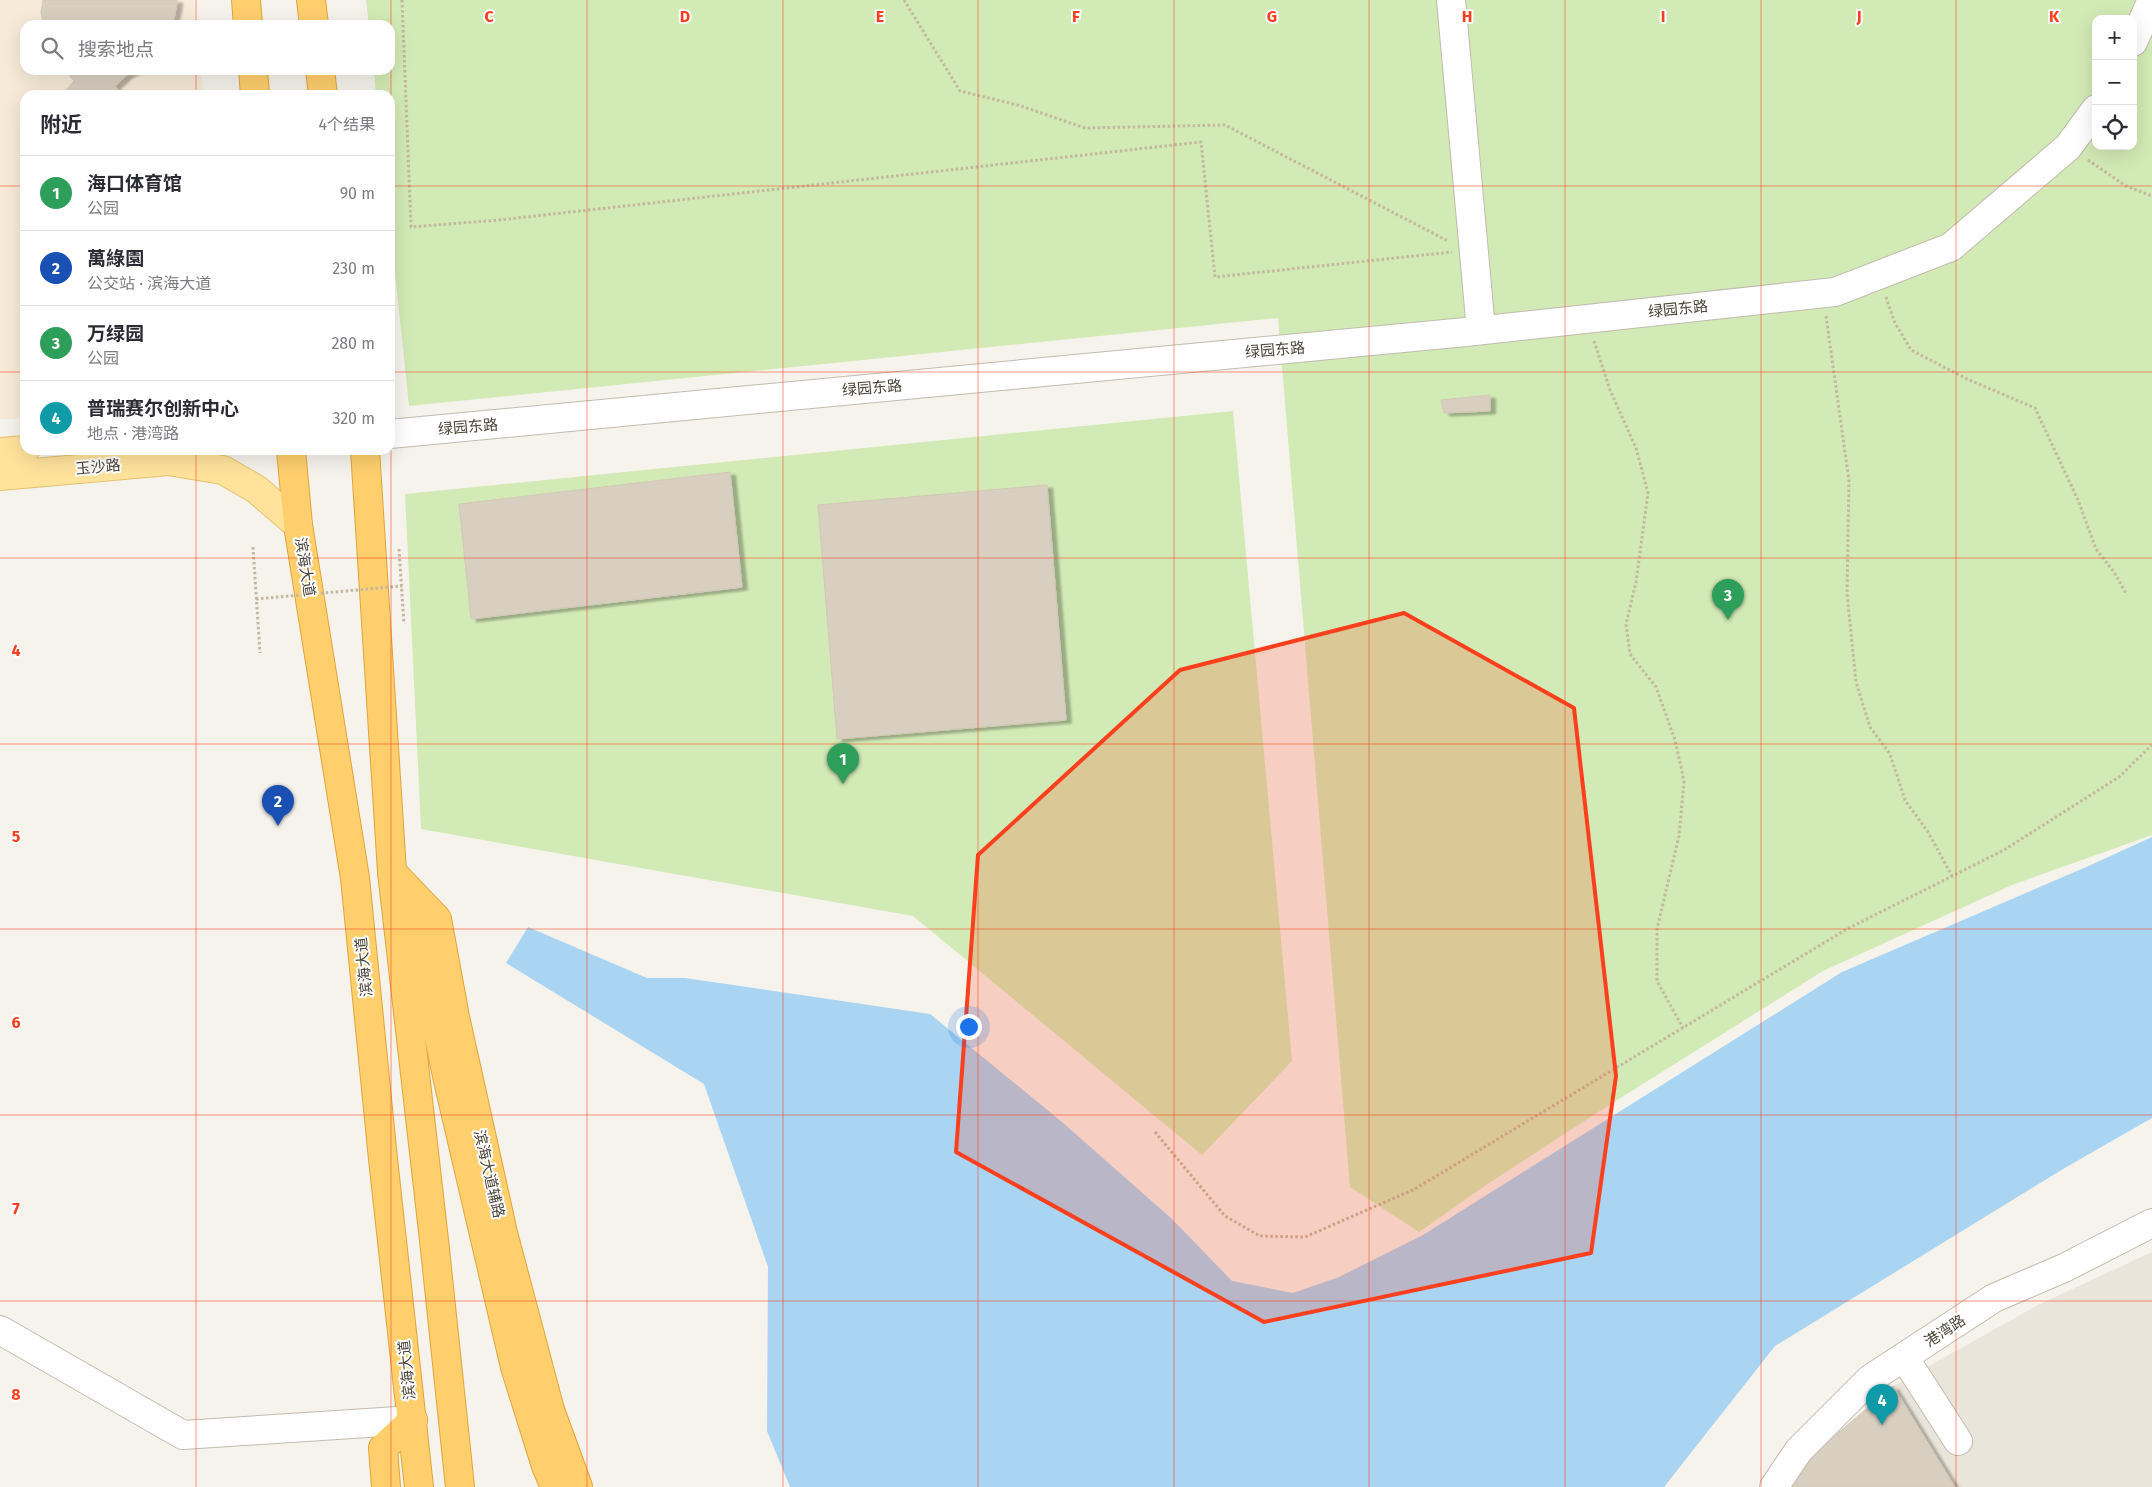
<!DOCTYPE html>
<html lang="zh">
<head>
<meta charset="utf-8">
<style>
  :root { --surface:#fff; --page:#f7f7f7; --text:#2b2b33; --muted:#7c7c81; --line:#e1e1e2; --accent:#fc3f1d }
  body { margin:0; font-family:"Fira Sans","Noto Sans SC",sans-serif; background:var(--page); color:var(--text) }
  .controls { position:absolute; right:15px; top:15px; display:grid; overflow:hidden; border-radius:10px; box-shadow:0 5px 20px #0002 }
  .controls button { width:45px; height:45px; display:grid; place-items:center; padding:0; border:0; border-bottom:1px solid var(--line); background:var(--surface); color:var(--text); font:25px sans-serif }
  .you { position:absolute; left:968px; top:1026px; width:18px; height:18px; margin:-12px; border:4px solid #fff; border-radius:50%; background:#1a73e8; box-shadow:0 0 0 8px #1a73e833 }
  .badge { display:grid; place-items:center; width:32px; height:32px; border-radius:50%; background:var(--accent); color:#fff; font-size:16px; font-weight:700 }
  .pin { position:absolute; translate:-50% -41px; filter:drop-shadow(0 1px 2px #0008) }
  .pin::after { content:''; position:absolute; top:26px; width:18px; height:15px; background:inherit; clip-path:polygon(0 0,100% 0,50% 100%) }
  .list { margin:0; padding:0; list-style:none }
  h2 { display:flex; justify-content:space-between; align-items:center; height:65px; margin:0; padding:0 20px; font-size:21px }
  h2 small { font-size:16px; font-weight:400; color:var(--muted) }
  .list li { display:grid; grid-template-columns:32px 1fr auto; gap:15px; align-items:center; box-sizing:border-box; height:75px; padding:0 20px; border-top:1px solid var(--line) }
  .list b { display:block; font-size:19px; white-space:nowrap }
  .list p { margin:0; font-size:16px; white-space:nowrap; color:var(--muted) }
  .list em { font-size:16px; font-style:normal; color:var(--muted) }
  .icon { flex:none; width:28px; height:28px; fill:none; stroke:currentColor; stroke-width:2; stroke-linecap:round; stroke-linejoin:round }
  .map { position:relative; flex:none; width:2152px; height:1487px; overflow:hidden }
  .search { position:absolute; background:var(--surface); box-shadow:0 5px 20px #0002; left:20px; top:20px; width:375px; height:55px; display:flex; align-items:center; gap:12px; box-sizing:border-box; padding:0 18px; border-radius:15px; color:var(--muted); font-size:19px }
  .panel { position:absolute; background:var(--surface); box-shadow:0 5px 20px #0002; left:20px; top:90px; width:375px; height:365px; border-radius:15px }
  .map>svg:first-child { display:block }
  .residential { fill:#eae5da }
  .commercial { fill:#f7ead8 }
  .green { fill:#d2eab5; fill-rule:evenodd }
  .water { fill:#a9d4f2 }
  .building { fill:#d8cfc1; stroke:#d3c7b4; filter:url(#shadow) }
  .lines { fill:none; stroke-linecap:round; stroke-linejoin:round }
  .minor-casing { stroke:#c2bbae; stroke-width:30 }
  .major-casing { stroke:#e6c16a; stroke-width:30 }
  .highway-casing { stroke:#e0a43c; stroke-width:30 }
  .path { stroke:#c4b79f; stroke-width:3; stroke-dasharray:2.5 2.5; stroke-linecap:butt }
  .minor { stroke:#fff; stroke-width:28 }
  .major { stroke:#ffe39c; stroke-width:28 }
  .highway { stroke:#ffcf6e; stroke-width:28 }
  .path-bridge { stroke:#c4b79f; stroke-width:3; stroke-dasharray:2.5 2.5; stroke-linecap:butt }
  .marked { fill:#fc3f1d; fill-opacity:0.2; stroke:#fc3f1d; stroke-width:4; stroke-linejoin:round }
  .grid { fill:none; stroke:#fc3f1d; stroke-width:1; stroke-opacity:0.55 }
  .labels { text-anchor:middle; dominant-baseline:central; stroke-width:4; stroke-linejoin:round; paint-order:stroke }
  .street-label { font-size:15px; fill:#4b4439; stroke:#fff }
  .grid-label { font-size:16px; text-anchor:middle; font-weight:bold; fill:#fc3f1d; stroke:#fff; stroke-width:4; stroke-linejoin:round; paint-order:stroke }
</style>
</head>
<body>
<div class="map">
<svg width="2152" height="1487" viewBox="0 0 2152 1487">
  <defs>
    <filter id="shadow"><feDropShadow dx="5.5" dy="3" stdDeviation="1" flood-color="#0004"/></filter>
  </defs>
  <rect width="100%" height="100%" fill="#f6f3ec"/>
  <polygon class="residential" points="2152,1252 2152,1487 1955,1487 1893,1386 2038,1305"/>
  <polygon class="commercial" points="0,0 193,0 196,25 25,25 25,70 201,70 204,95 25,95 25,419 0,419"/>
  <g class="green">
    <path d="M366 0H2152V835L2012 885 1823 971 1595 1114 1486 1185 1419 1232 1350 1187 1278 318 409 406 390 225V95H376L374 70H390V25H369ZM2096 19H2133V146H2096Z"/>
    <path d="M1233 411 1292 1061 1202 1155 913 916 421 829 405 494ZM729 472 742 588 471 619 459 504ZM1047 486 1066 720 837 739 818 505Z"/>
  </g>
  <polygon class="water" points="2152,837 2152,1118 2063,1169 1775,1346 1664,1487 790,1487 767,1431 768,1267 704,1084 506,963 528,927 647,978 685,978 930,1014 1062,1122 1172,1219 1232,1281 1293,1293 1339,1277 1423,1235 1842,972 2084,868"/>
  <g class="building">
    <polygon points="43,0 177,0 177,3 173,25 44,25 41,13"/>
    <polygon points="65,70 137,70 127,75 115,86 122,95 62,95 74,81"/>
    <polygon points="1490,395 1490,411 1444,413 1441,400"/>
    <polygon points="730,472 742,587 471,619 459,504"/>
    <polygon points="1047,485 1066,720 837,739 818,505"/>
    <polygon points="1893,1386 1955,1487 1787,1487 1802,1464"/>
  </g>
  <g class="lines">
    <g class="minor-casing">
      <g id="minor">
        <polyline points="1451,0 1481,330"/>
        <polyline points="2133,42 2152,0"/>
        <polyline points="390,434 1466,332 1835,292 1951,247 2068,147 2096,109"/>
        <polyline points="0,1330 183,1435 413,1420"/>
        <polyline points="1904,1357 1958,1441"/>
        <polyline points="1774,1487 1799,1450 1870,1379 1994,1298 2064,1268 2152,1223"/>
      </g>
    </g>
    <g class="major-casing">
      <g id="major">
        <polyline points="0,452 25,450"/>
        <polyline points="0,476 168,461 223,470 256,489 298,525"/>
      </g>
    </g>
    <g class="highway-casing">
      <g id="highway">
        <polyline points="246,0 248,25"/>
        <polyline points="311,0 314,25"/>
        <polyline points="253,70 255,95"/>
        <polyline points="320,70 323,95"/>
        <polyline points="291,450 298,525 355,878 383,1159 419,1487"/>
        <polyline points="365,450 392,872 434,1240 460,1487"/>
        <polyline points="392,872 437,919 455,1017 503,1233 550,1410 578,1487"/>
        <polyline points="402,893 422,936 432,1005 449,1085 515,1367 546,1466 555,1487"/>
        <polyline points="386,1487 383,1448 413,1420"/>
      </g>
    </g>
    <g class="path">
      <polyline points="402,0 411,227 499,220 1201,142 1215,277 1452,252"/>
      <polyline points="904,0 960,91 1021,106 1085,128 1225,125 1448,241"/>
      <polyline points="2088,160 2126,186 2152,196"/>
      <polyline points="1886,297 1894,321 1911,350 1967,379 2035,408 2078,500 2096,549 2114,572 2127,595"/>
      <polyline points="1826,316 1849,481 1847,594 1856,682 1870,727 1890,754 1905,800 1928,832 1952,876"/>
      <polyline points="1594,341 1610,390 1636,448 1648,493 1636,582 1626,624 1630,654 1656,687 1675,740 1684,781 1679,836 1657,929 1657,981 1683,1028"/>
      <polyline points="253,547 260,653"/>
      <polyline points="399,549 404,624"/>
      <polyline points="1155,1132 1225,1216 1260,1236 1305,1237 1413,1190 1847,929 2004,850 2119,777 2152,745"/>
    </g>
    <use href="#minor" class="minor"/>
    <use href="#major" class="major"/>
    <use href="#highway" class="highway"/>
    <polyline class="path-bridge" points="256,599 402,586"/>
  </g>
  <path class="marked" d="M1404 613 1574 708 1616 1076 1591 1253 1264 1322 956 1152 978 855 1180 670Z"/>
  <path class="grid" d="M196 0V25M391 0V1487M587 0V1487M783 0V1487M978 0V1487M1174 0V1487M1369 0V1487M1565 0V1487M1761 0V1487M1956 0V1487M196 70V95M0 186H25M390 186H2152M0 372H25M390 372H2152M196 450V1487M0 558H2152M0 744H2152M0 929H2152M0 1115H2152M0 1301H2152"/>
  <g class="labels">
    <g class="street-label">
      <text transform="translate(1678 309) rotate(-6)">绿园东路</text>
      <text transform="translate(1275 350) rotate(-5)">绿园东路</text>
      <text transform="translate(872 388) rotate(-5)">绿园东路</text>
      <text transform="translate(468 427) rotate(-5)">绿园东路</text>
      <text transform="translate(98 467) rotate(-5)">玉沙路</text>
      <text transform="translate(305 567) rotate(81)">滨海大道</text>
      <text transform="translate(364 967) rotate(-96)">滨海大道</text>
      <text transform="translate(489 1174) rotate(77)">滨海大道辅路</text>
      <text transform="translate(1945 1331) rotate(-33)">港湾路</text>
      <text transform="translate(407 1370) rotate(-96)">滨海大道</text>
    </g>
  </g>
  <g class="grid-label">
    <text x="489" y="22">C</text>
    <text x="685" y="22">D</text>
    <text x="880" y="22">E</text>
    <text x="1076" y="22">F</text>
    <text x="1272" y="22">G</text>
    <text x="1467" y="22">H</text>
    <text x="1663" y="22">I</text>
    <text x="1859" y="22">J</text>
    <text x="2054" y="22">K</text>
    <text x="16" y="656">4</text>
    <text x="16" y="842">5</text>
    <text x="16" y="1028">6</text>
    <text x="16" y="1214">7</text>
    <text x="16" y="1400">8</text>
  </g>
</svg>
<div class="controls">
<button>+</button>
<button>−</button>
<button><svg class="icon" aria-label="locate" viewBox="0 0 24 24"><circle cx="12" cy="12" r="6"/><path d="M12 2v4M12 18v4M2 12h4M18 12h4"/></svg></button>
</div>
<div class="you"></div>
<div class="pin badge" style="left:843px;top:784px;background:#2e9e5b">1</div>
<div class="pin badge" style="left:278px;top:826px;background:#1a4fb4">2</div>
<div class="pin badge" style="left:1728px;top:620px;background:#2e9e5b">3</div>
<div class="pin badge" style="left:1882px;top:1425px;background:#0f9aa8">4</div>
<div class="search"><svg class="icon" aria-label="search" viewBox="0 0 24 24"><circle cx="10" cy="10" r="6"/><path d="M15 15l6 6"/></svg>搜索地点</div>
<section class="panel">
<h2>附近<small>4个结果</small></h2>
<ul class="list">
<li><span class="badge" style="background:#2e9e5b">1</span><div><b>海口体育馆</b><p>公园</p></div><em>90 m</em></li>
<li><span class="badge" style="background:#1a4fb4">2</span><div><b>萬綠園</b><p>公交站 · 滨海大道</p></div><em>230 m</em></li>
<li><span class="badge" style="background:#2e9e5b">3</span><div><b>万绿园</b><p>公园</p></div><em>280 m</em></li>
<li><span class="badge" style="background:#0f9aa8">4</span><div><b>普瑞赛尔创新中心</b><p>地点 · 港湾路</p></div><em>320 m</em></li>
</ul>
</section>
</div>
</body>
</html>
